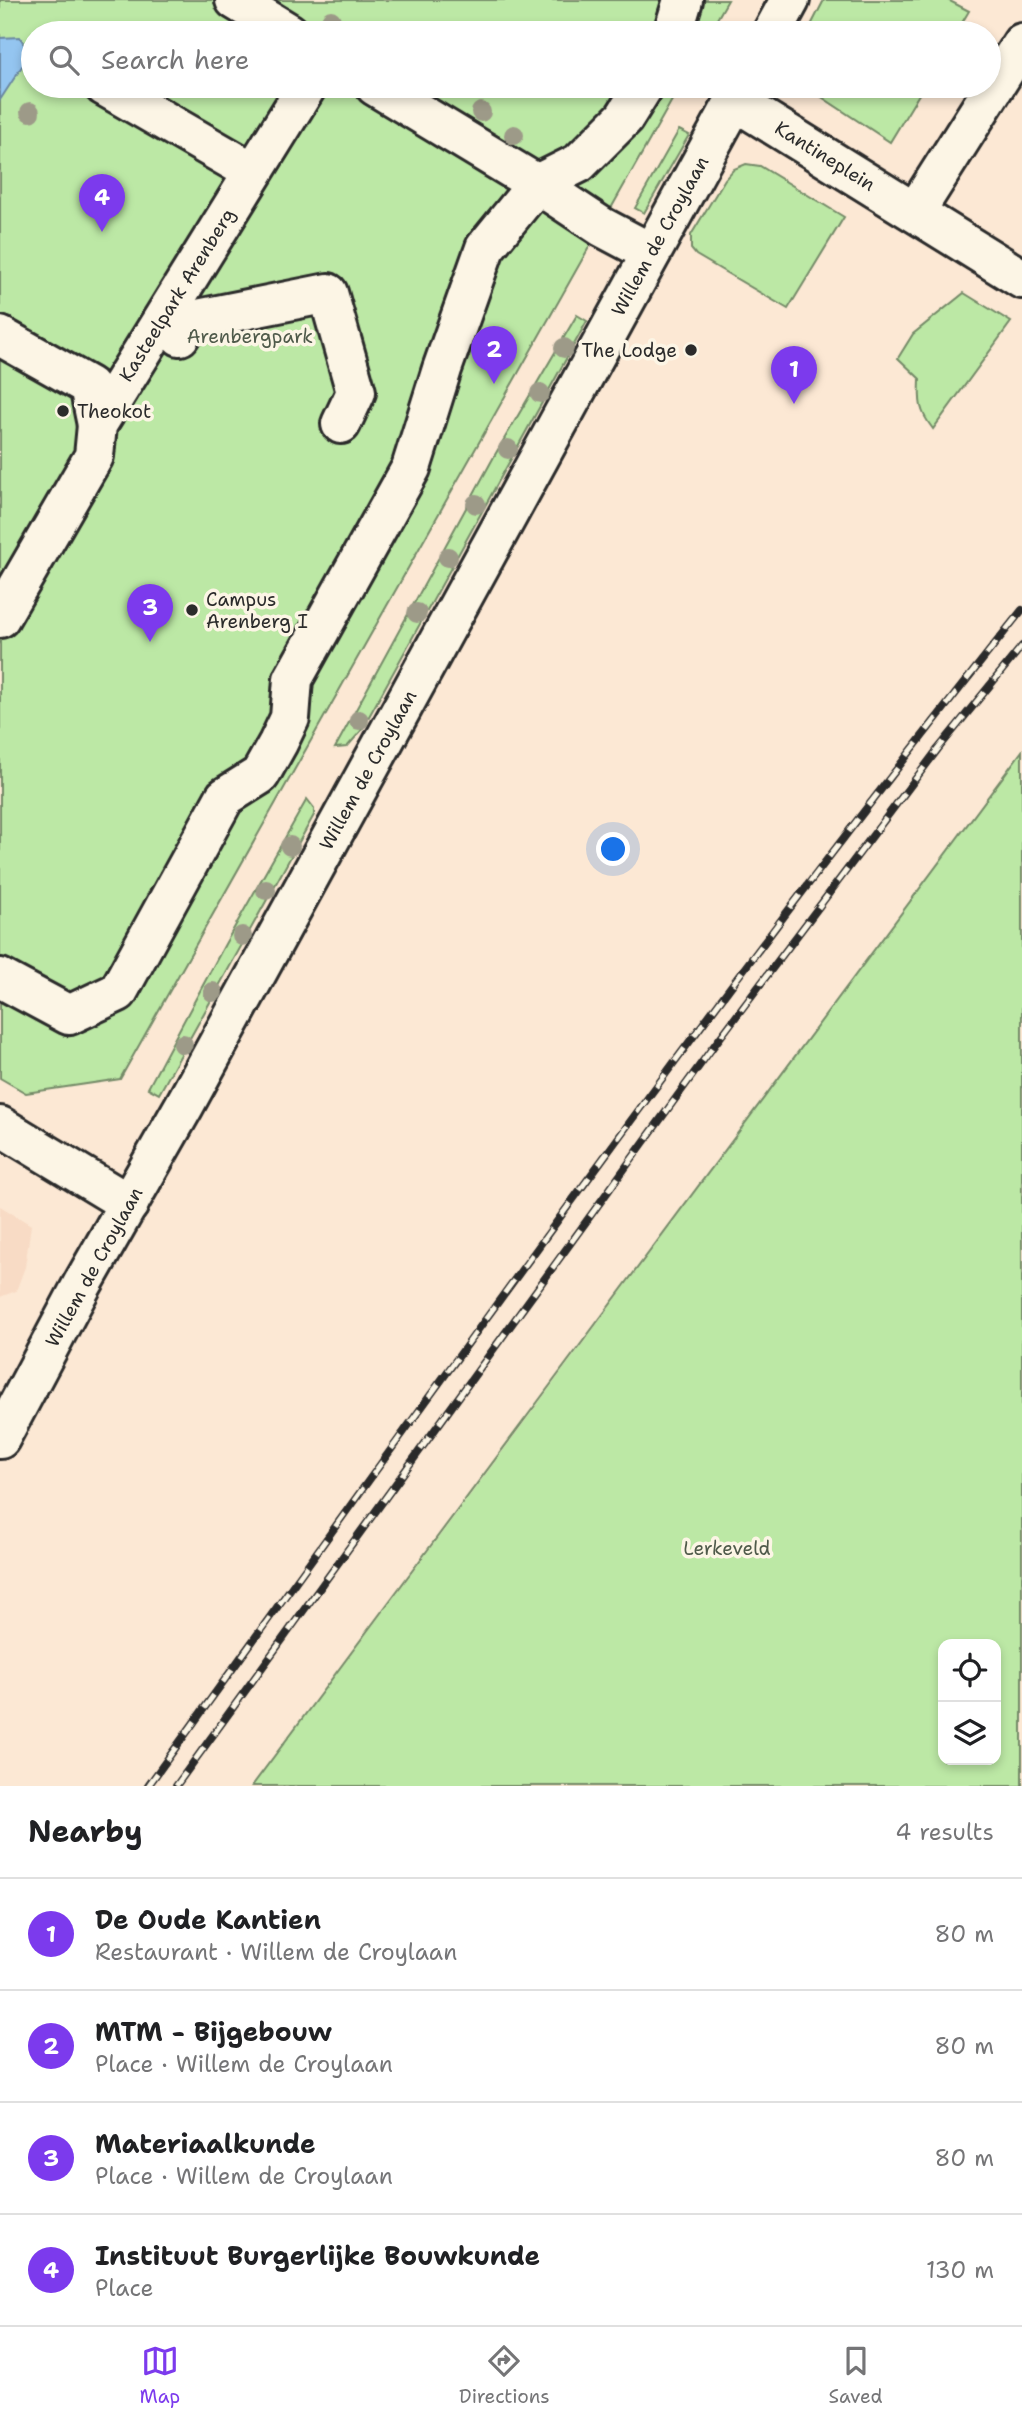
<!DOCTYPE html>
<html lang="en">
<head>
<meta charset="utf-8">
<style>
  :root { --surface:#fff; --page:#f6f6f6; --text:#202124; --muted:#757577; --line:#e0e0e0; --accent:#7c3aed }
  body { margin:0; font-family:"Shantell Sans",sans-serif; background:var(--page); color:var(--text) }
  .controls { position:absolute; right:21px; bottom:21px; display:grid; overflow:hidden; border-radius:14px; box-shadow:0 4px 10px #0003 }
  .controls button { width:63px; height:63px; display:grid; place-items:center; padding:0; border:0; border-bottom:2px solid var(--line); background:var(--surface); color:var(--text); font:35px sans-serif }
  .you { position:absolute; left:614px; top:850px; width:24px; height:24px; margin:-18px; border:5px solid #fff; border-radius:50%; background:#1a73e8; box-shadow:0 0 0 10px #1a73e833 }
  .badge { display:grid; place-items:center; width:46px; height:46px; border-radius:50%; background:var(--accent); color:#fff; font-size:23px; font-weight:700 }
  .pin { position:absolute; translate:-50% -58px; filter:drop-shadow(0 2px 4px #0008) }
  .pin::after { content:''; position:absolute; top:37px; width:24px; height:21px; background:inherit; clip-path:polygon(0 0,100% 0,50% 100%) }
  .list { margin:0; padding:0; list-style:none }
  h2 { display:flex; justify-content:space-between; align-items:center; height:91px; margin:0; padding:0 28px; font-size:30px }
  h2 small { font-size:23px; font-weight:400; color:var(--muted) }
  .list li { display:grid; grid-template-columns:46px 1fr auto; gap:21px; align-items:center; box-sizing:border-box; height:112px; padding:0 28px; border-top:2px solid var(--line) }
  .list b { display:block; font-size:26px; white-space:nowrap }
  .list p { margin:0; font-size:23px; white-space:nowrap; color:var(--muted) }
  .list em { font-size:23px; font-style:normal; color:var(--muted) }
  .icon { flex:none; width:38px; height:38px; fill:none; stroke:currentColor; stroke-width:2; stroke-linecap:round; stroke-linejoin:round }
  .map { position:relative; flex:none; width:1022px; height:1786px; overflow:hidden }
  .search { position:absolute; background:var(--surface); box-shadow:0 4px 10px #0003; left:21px; right:21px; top:21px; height:77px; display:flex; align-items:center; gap:18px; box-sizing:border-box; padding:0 24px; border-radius:38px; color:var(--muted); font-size:26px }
  .sheet { height:539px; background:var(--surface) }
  nav { display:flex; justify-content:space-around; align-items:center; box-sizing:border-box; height:98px; border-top:2px solid var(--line); background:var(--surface); font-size:19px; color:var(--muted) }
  nav a { display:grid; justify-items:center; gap:4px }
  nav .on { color:var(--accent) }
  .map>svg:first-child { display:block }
  .built { fill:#f8dbc5 }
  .green { fill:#bce8a5; stroke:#748a68; stroke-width:2; fill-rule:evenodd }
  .water { fill:#94c5f0; stroke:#6a87a1; stroke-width:2 }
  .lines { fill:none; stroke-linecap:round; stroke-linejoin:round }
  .minor-casing { stroke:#2b2b2b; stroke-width:44 }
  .minor { stroke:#fcf5e5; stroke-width:38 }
  .rail-casing { stroke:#2b2b2b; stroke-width:8 }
  .rail { stroke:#fcf5e5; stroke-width:5; stroke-dasharray:16; stroke-linecap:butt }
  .tree { fill:#9d9a88 }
  .poi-dot { fill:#2b2b2b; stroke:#fcf5e5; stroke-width:2.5 }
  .labels { text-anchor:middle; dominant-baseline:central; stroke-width:7; stroke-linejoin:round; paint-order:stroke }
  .street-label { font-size:19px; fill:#2b2b2b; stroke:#fcf5e5 }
  .park-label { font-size:19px; fill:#4f5a4a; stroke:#fcf5e5 }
  .poi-label { font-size:19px; fill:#2b2b2b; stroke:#fcf5e5; text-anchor:start }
</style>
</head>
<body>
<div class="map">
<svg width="1022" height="1786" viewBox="0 0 1022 1786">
  <rect width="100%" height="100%" fill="#fce8d4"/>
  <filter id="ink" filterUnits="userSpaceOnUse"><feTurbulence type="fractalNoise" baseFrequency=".0143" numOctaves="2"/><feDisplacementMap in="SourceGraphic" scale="14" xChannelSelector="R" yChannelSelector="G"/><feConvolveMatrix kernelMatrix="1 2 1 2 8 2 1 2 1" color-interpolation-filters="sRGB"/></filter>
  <g filter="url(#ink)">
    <polygon class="built" points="0,1206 31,1225 25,1267 16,1291 0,1297"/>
    <g class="green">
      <polygon points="0,0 728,0 709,33 33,33 33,86 680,86 120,1079 26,1093 0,1078"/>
      <polygon points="824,0 948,0 969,11 956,33 807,33"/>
      <polygon points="805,86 924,86 890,142"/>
      <polygon points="679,130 689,135 644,213 635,208"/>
      <polygon points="746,164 760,166 844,217 788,309 696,255 691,249 691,235 725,179 734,169"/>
      <path d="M964 293 1011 322 933 429C919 411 919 402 920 379L898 358 913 334Z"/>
      <polygon points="577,315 587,321 361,731 347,747 335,748 496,453"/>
      <path d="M1022 751V1786H252C511 1443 765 1096 1022 751ZM943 1644H996V1760H943Z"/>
      <polygon points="307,799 314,808 314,815 159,1094 148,1088 225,944"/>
    </g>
    <polygon class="water" points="20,37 30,54 0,100 0,38"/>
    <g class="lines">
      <g class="minor-casing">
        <g id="minor">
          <polyline points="235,0 289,33"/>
          <polyline points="673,33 683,0"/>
          <polyline points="772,33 790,0"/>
          <polyline points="104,86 253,172"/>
          <polyline points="375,86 537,184 602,227 651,253"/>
          <polyline points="735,101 1022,279"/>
          <polyline points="915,212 1022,43"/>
          <polyline points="0,336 89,386 97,425"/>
          <polyline points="180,336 188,321 328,293 356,392 341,424"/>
          <polyline points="0,618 94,456 97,425 307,86"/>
          <polyline points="0,978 69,1015 118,992 225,797 260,775 278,743 290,718 293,679 411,468 442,369 485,248 537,184 579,163 624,118 644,86"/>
          <polyline points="0,1126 129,1204"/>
          <polyline points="0,1439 82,1285 184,1106 743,86"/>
        </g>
      </g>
      <use href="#minor" class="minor"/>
      <g class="rail-casing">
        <g id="rail">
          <path d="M148 1786C434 1391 717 991 1022 610"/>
          <polyline points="176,1786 713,1047 938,749 1022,646"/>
        </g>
      </g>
      <use href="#rail" class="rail"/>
    </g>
    <g class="tree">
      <circle cx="331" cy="20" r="10"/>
      <circle cx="30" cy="112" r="10"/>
      <circle cx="481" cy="112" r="10"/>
      <circle cx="514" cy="135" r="10"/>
      <circle cx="564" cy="348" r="10"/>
      <circle cx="540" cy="393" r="10"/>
      <circle cx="508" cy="449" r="10"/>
      <circle cx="476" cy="504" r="10"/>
      <circle cx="448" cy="557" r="10"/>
      <circle cx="417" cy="613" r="10"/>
      <circle cx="359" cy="720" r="10"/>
      <circle cx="290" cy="846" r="10"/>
      <circle cx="266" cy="890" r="10"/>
      <circle cx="242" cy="936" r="10"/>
      <circle cx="213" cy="992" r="10"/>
      <circle cx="183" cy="1044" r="10"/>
    </g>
  </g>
  <g class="poi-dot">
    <circle cx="691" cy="350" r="7"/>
    <circle cx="63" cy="411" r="7"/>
    <circle cx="192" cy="610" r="7"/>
  </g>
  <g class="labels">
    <g class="street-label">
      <text transform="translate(825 156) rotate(32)">Kantineplein</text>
      <text transform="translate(660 236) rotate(-61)">Willem de Croylaan</text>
      <text transform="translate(177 295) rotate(-58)">Kasteelpark Arenberg</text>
      <text transform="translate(368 770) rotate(-61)">Willem de Croylaan</text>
      <text transform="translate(94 1267) rotate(-61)">Willem de Croylaan</text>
    </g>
    <g class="park-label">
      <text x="250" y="336">Arenbergpark</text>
      <text x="727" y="1548">Lerkeveld</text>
    </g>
    <g class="poi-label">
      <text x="677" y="350" text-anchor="end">The Lodge</text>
      <text x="77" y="411">Theokot</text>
      <text x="206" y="599">Campus<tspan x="206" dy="22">Arenberg I</tspan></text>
    </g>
  </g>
</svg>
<div class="controls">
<button><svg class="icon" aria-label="locate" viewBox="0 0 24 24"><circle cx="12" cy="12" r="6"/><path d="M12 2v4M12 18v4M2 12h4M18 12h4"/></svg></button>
<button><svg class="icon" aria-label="layers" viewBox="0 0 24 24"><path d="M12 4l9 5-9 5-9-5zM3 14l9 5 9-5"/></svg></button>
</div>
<div class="you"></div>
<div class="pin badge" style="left:794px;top:404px">1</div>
<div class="pin badge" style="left:494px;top:384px">2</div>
<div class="pin badge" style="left:150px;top:642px">3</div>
<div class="pin badge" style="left:102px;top:232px">4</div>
<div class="search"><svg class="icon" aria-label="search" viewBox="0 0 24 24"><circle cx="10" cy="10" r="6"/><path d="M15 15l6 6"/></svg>Search here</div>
</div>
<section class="sheet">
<h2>Nearby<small>4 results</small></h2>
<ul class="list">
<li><span class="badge">1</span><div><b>De Oude Kantien</b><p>Restaurant · Willem de Croylaan</p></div><em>80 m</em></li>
<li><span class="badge">2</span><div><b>MTM - Bijgebouw</b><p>Place · Willem de Croylaan</p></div><em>80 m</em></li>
<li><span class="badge">3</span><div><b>Materiaalkunde</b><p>Place · Willem de Croylaan</p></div><em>80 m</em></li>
<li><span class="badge">4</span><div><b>Instituut Burgerlijke Bouwkunde</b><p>Place</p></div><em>130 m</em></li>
</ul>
</section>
<nav>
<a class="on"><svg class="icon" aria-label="map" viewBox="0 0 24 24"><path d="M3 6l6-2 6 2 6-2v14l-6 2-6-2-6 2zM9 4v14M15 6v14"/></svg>Map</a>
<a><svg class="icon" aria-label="directions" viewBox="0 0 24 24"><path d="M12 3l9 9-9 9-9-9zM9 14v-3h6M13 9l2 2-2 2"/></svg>Directions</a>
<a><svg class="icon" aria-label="saved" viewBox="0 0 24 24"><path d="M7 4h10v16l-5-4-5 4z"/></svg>Saved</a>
</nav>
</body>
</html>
